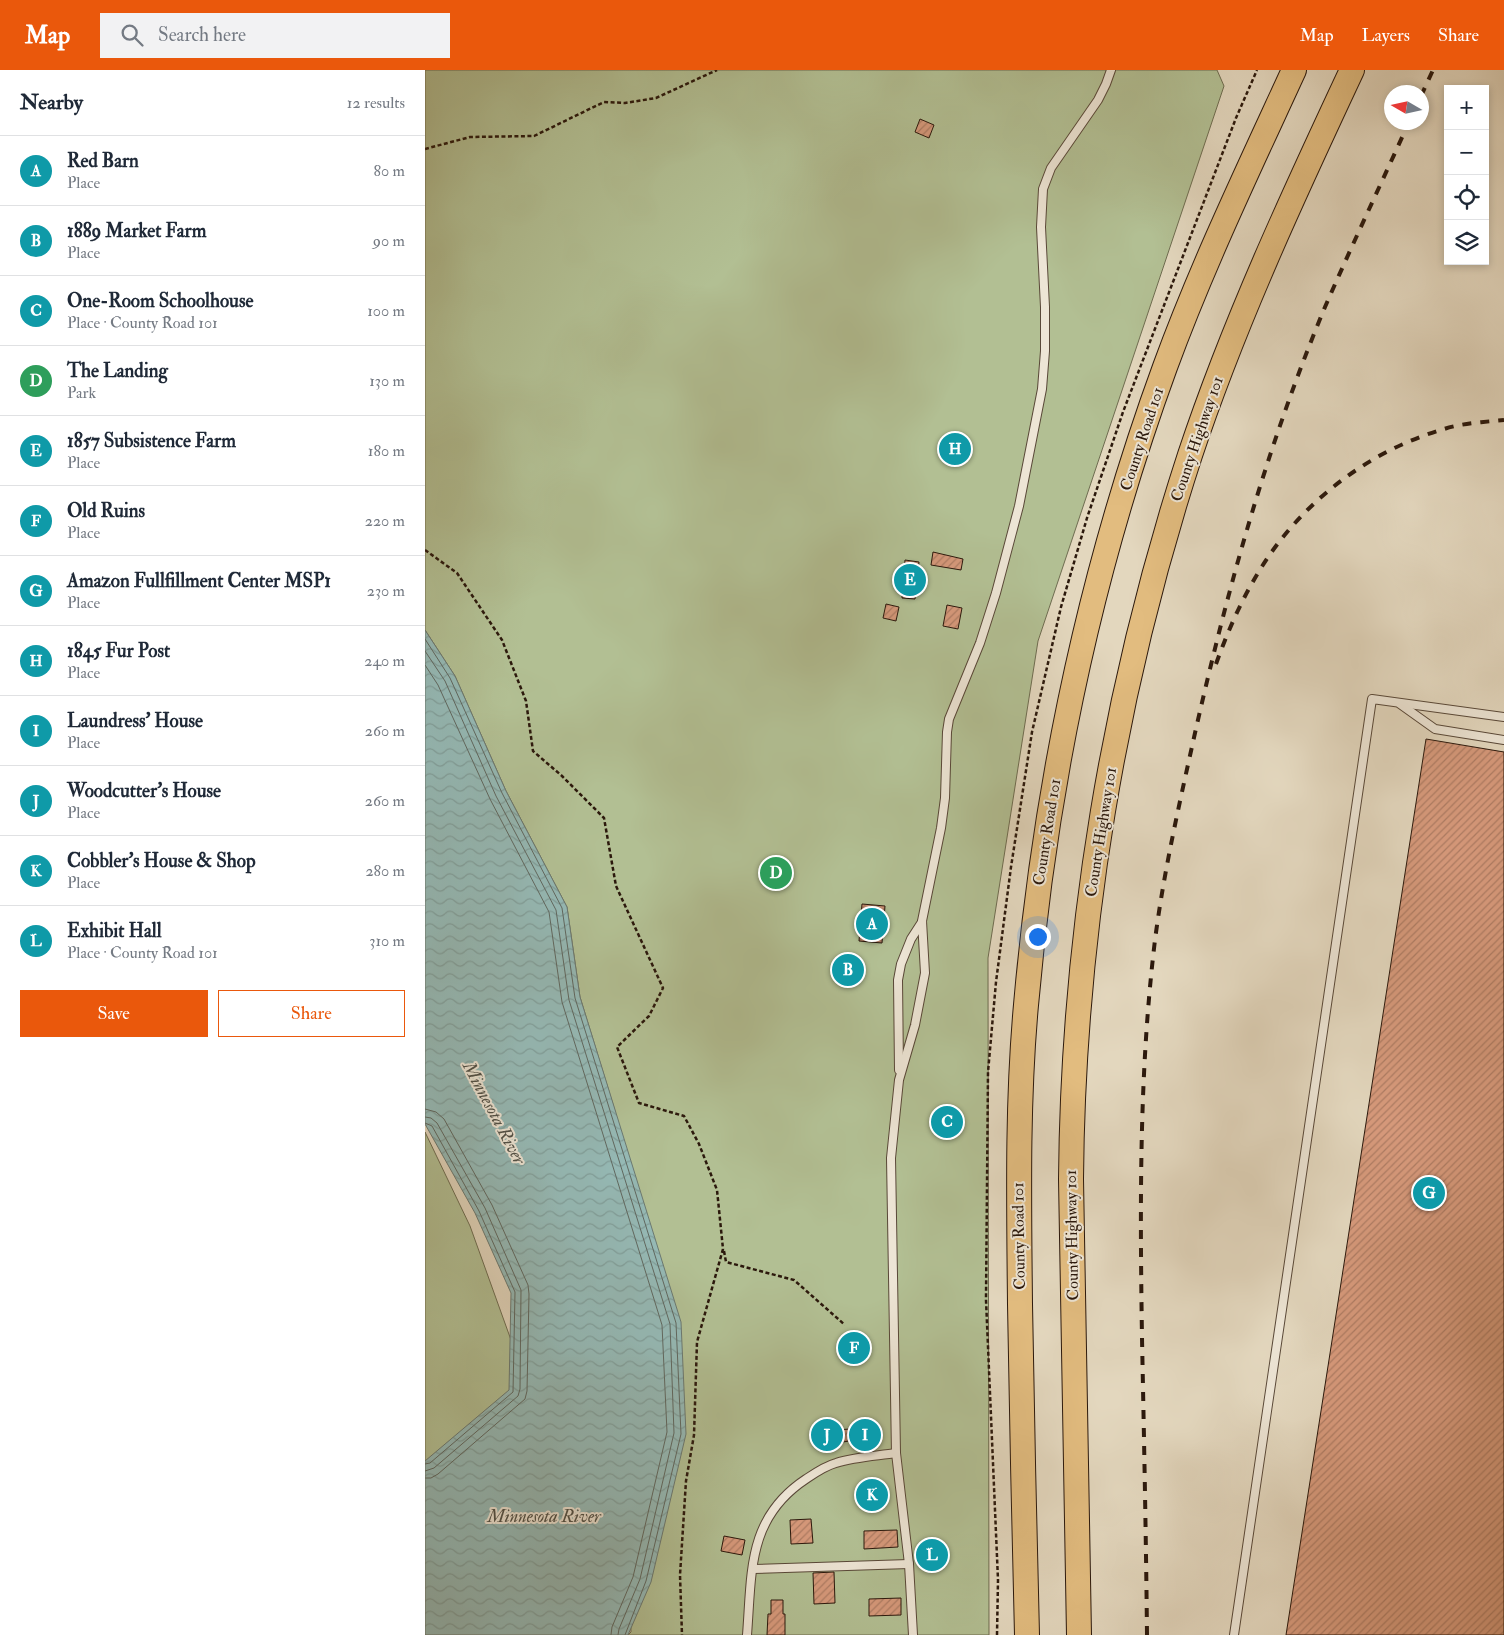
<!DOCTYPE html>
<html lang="en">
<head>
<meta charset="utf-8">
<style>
  :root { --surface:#fff; --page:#f2f2f3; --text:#1f2937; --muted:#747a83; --line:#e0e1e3; --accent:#ea580c }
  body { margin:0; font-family:"IM FELL Double Pica",serif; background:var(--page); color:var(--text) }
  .controls { position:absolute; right:15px; top:15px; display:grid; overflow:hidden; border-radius:0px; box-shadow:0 2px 8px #0003 }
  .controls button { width:45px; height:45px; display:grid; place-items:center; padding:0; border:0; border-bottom:1px solid var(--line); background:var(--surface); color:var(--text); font:25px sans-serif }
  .compass { position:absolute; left:959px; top:15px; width:45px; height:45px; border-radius:50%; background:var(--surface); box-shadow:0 2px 8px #0003; rotate:279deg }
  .you { position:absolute; left:612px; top:866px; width:18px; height:18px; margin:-12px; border:4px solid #fff; border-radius:50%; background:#1a73e8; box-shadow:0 0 0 8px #1a73e833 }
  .badge { display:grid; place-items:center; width:32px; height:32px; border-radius:50%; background:var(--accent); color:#fff; font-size:16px; font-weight:700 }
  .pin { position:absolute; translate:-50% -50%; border:2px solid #fff; box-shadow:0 1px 5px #0006 }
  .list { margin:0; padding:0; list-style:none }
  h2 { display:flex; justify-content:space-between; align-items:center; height:65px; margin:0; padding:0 20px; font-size:21px }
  h2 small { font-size:16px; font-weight:400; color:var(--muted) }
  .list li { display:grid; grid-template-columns:32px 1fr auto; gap:15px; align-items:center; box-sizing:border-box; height:70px; padding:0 20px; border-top:1px solid var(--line) }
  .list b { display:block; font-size:19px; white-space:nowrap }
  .list p { margin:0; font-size:16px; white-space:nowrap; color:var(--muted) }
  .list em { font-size:16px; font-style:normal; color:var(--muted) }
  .actions { display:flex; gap:10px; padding:15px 20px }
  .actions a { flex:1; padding:11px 0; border:1px solid var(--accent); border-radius:0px; text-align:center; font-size:18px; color:var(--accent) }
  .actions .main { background:var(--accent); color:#fff }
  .icon { flex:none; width:28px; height:28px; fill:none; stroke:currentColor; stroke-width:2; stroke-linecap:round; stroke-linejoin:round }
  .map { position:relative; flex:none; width:1079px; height:1565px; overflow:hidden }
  header { display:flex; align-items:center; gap:30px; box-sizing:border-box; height:70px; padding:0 25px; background:var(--accent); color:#fff }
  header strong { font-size:24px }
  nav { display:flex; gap:28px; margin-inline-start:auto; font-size:18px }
  .search { width:350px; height:45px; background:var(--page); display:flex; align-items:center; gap:12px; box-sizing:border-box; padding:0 18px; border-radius:0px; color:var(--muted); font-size:19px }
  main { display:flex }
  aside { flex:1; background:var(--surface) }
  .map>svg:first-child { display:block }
  .green { fill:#b2bf93; stroke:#6e6c50 }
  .water { fill:url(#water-waves); stroke:#6b7971 }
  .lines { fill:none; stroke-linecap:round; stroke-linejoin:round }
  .shore { stroke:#606860; stroke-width:1 }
  .building { fill:url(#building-hatch); stroke:#2b180c }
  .service-casing { stroke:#594838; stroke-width:10 }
  .primary-casing { stroke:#2b180c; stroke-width:26 }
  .path { stroke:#2b180c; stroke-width:2.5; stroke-dasharray:4 2.5; stroke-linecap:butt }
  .service { stroke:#ede5d5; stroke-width:8 }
  .primary { stroke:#e2bc7f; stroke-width:24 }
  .rail { stroke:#2b180c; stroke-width:4; stroke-dasharray:9 9; stroke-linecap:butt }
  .labels { text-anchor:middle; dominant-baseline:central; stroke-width:4; stroke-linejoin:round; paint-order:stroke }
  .street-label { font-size:16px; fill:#2b180c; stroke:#ede5d5 }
  .water-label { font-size:18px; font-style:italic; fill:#505047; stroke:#ede5d5 }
</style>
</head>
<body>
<header>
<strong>Map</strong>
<div class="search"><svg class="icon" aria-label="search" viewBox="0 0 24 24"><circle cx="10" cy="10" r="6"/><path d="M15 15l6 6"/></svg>Search here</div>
<nav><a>Map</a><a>Layers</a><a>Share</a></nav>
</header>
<main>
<aside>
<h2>Nearby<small>12 results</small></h2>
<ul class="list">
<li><span class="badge" style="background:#0f9aa8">A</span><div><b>Red Barn</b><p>Place</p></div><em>80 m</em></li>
<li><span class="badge" style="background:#0f9aa8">B</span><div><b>1889 Market Farm</b><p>Place</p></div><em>90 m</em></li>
<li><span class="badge" style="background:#0f9aa8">C</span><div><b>One-Room Schoolhouse</b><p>Place · County Road 101</p></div><em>100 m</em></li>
<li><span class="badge" style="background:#2e9e5b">D</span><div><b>The Landing</b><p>Park</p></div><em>130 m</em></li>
<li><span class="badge" style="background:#0f9aa8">E</span><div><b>1857 Subsistence Farm</b><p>Place</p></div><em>180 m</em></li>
<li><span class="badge" style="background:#0f9aa8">F</span><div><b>Old Ruins</b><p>Place</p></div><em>220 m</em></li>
<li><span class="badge" style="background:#0f9aa8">G</span><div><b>Amazon Fullfillment Center MSP1</b><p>Place</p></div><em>230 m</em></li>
<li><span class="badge" style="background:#0f9aa8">H</span><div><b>1845 Fur Post</b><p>Place</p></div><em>240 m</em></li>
<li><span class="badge" style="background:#0f9aa8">I</span><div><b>Laundress' House</b><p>Place</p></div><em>260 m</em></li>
<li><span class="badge" style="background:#0f9aa8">J</span><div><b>Woodcutter's House</b><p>Place</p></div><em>260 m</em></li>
<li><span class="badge" style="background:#0f9aa8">K</span><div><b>Cobbler's House &amp; Shop</b><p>Place</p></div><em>280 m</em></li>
<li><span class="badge" style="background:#0f9aa8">L</span><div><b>Exhibit Hall</b><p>Place · County Road 101</p></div><em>310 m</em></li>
</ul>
<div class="actions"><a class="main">Save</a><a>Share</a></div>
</aside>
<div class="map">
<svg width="1079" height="1565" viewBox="0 0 1079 1565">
  <defs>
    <pattern id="water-waves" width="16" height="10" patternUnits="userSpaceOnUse" patternTransform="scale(1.25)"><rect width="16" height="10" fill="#95b9b5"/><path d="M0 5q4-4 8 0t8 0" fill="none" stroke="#819e9a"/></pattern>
    <pattern id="building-hatch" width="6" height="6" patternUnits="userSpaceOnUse" patternTransform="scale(1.25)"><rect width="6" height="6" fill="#d6997b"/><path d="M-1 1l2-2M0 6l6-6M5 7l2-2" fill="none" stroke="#ae7c63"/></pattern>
  </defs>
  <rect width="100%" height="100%" fill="#e3d7be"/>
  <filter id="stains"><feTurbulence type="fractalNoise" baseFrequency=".004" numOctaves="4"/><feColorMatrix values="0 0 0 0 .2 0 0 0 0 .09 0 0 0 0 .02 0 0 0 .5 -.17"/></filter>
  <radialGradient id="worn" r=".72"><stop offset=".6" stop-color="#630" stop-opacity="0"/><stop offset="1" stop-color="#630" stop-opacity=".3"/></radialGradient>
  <g class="green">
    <polygon points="0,0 792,0 799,16 613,571 563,888 564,1565 203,1565 206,1562 190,1041 155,927 142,837 81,721 30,606 0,560"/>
    <polygon points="0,1062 45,1156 95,1295 0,1565"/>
  </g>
  <polygon class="water" points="0,560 30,606 81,721 142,837 155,927 256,1252 261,1364 226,1512 203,1565 0,1565 0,1391 84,1320 86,1223 50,1143 0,1054"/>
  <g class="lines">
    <g class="shore">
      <polyline points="0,569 25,608 77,723 137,838 150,928 251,1253 256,1364 221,1511 200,1565"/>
      <polyline points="0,581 20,611 71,726 131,840 144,930 245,1254 249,1363 215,1509 194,1559 193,1565"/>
      <polyline points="0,595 13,615 65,729 124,842 137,932 237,1255 242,1362 208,1507 187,1557 186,1565"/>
      <polyline points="0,1039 11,1042 19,1049 67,1135 103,1215 104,1224 102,1321 100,1329 13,1404 6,1408 0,1408"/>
      <polyline points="0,1047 6,1048 12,1053 60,1138 96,1220 95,1319 93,1326 9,1398 0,1401"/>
      <polyline points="0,1053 7,1056 54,1141 90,1222 88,1322 5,1393 0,1394"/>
    </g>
  </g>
  <g class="building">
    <polygon points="495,49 509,55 504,68 490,62"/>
    <polygon points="530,366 540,371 531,392 520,387"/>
    <polygon points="508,482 538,489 536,500 506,495"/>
    <polygon points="480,490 494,492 490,529 477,528"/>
    <polygon points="461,534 474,537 471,551 458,548"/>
    <polygon points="522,535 537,538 533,559 518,556"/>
    <polygon points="1001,669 1079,682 1079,1565 861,1565"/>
    <polygon points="437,834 460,836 457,873 434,871"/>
    <polygon points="413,887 438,893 434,912 408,907"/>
    <polygon points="517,1044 531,1050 526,1059 513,1053"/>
    <polygon points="417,1266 443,1269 440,1291 414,1287"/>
    <polygon points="411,1355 412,1360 450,1357 451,1371 430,1372 430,1370 394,1376 391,1359"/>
    <polygon points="439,1414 454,1414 454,1436 440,1436"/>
    <polygon points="386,1449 388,1473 366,1474 365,1450"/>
    <polygon points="472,1460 473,1477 439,1479 439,1461"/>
    <polygon points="299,1466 320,1470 317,1485 296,1481"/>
    <polygon points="512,1472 514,1496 503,1497 501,1473"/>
    <polygon points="409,1502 410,1533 389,1534 388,1503"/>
    <polygon points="476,1528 476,1545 444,1546 444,1529"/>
    <polygon points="346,1530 358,1530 358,1544 360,1544 360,1565 342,1565 343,1544 346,1544"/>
  </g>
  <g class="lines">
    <g class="service-casing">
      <g id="service">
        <polyline points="975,634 1010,659 1079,670"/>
        <polyline points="474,1000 473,910 476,894 486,869 497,852"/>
        <polyline points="328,1499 484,1494"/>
        <path d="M322 1565C327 1502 322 1448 381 1409 390 1403 400 1396 411 1393 430 1387 451 1386 471 1383"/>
        <polyline points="488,1565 484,1494 471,1383 466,1088 474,1010 490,955 500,903 497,851 516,758 520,728 522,662 524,649 555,573 571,523 594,436 617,319 620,281 620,237 616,157 618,119 626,98 673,30 681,14 686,0"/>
        <polyline points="809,1565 947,629 1079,647"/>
      </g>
    </g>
    <g class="primary-casing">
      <g id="primary">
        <path d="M602 1565C599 1455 597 1344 595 1234 594 1134 592 1034 601 935 620 717 665 502 740 297 777 196 824 98 869 0"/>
        <path d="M654 1565 646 1109C648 864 689 618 765 385 809 253 868 126 927 0"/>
      </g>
    </g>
    <g class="path">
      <polyline points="0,79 45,67 109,66 179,32 200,33 231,28 292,0"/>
      <polyline points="0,480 32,503 77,570 101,631 108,681 137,706 179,748 191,816 238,918 224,946 192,977 214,1033 259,1046 274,1074 292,1120 298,1179 272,1272 269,1365 261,1411 255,1505 257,1565"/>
      <polyline points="299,1181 301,1192 369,1210 420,1255"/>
      <polyline points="572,1565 573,1510 561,1230 563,1002 571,912 586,797 607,662 636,537 662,448 698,342 811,48 832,0"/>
    </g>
    <use href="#service" class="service"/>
    <use href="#primary" class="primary"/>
    <g class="rail">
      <polyline points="996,26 1008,0"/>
      <path d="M791 594C806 552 825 511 851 476 893 420 953 378 1019 359 1038 353 1059 352 1079 350"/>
      <path d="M722 1565C721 1466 719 1367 717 1268 715 1136 714 1002 730 870 739 800 755 731 770 663 803 517 842 376 900 237 927 175 956 114 984 52"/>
    </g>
  </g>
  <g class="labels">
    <g class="street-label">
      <text transform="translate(717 369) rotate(-72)">County Road 101</text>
      <text transform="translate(772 369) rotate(-71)">County Highway 101</text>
      <text transform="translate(622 762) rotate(-81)">County Road 101</text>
      <text transform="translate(676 762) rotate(-81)">County Highway 101</text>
      <text transform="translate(647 1165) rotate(-91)">County Highway 101</text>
      <text transform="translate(594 1166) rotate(-91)">County Road 101</text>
    </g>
    <g class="water-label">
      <text transform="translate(69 1043) rotate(62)">Minnesota River</text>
      <text x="119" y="1446">Minnesota River</text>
    </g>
  </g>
  <rect width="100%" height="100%" filter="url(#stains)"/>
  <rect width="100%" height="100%" fill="url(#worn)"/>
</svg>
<div class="controls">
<button>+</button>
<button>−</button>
<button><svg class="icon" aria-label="locate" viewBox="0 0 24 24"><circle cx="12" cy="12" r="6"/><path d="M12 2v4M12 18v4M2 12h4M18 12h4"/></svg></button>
<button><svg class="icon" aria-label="layers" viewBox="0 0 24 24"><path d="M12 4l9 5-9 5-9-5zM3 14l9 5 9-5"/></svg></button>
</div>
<svg class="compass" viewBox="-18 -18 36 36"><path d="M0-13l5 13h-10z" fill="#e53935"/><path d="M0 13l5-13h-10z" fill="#747a83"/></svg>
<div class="you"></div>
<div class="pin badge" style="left:447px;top:854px;background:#0f9aa8">A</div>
<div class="pin badge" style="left:423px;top:900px;background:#0f9aa8">B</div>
<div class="pin badge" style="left:522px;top:1052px;background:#0f9aa8">C</div>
<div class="pin badge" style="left:351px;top:803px;background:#2e9e5b">D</div>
<div class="pin badge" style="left:485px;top:510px;background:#0f9aa8">E</div>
<div class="pin badge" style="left:429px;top:1278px;background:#0f9aa8">F</div>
<div class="pin badge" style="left:1004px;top:1123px;background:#0f9aa8">G</div>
<div class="pin badge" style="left:530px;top:379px;background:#0f9aa8">H</div>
<div class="pin badge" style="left:440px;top:1365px;background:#0f9aa8">I</div>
<div class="pin badge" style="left:402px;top:1365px;background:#0f9aa8">J</div>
<div class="pin badge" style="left:447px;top:1425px;background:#0f9aa8">K</div>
<div class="pin badge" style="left:507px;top:1485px;background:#0f9aa8">L</div>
</div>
</main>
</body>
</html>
